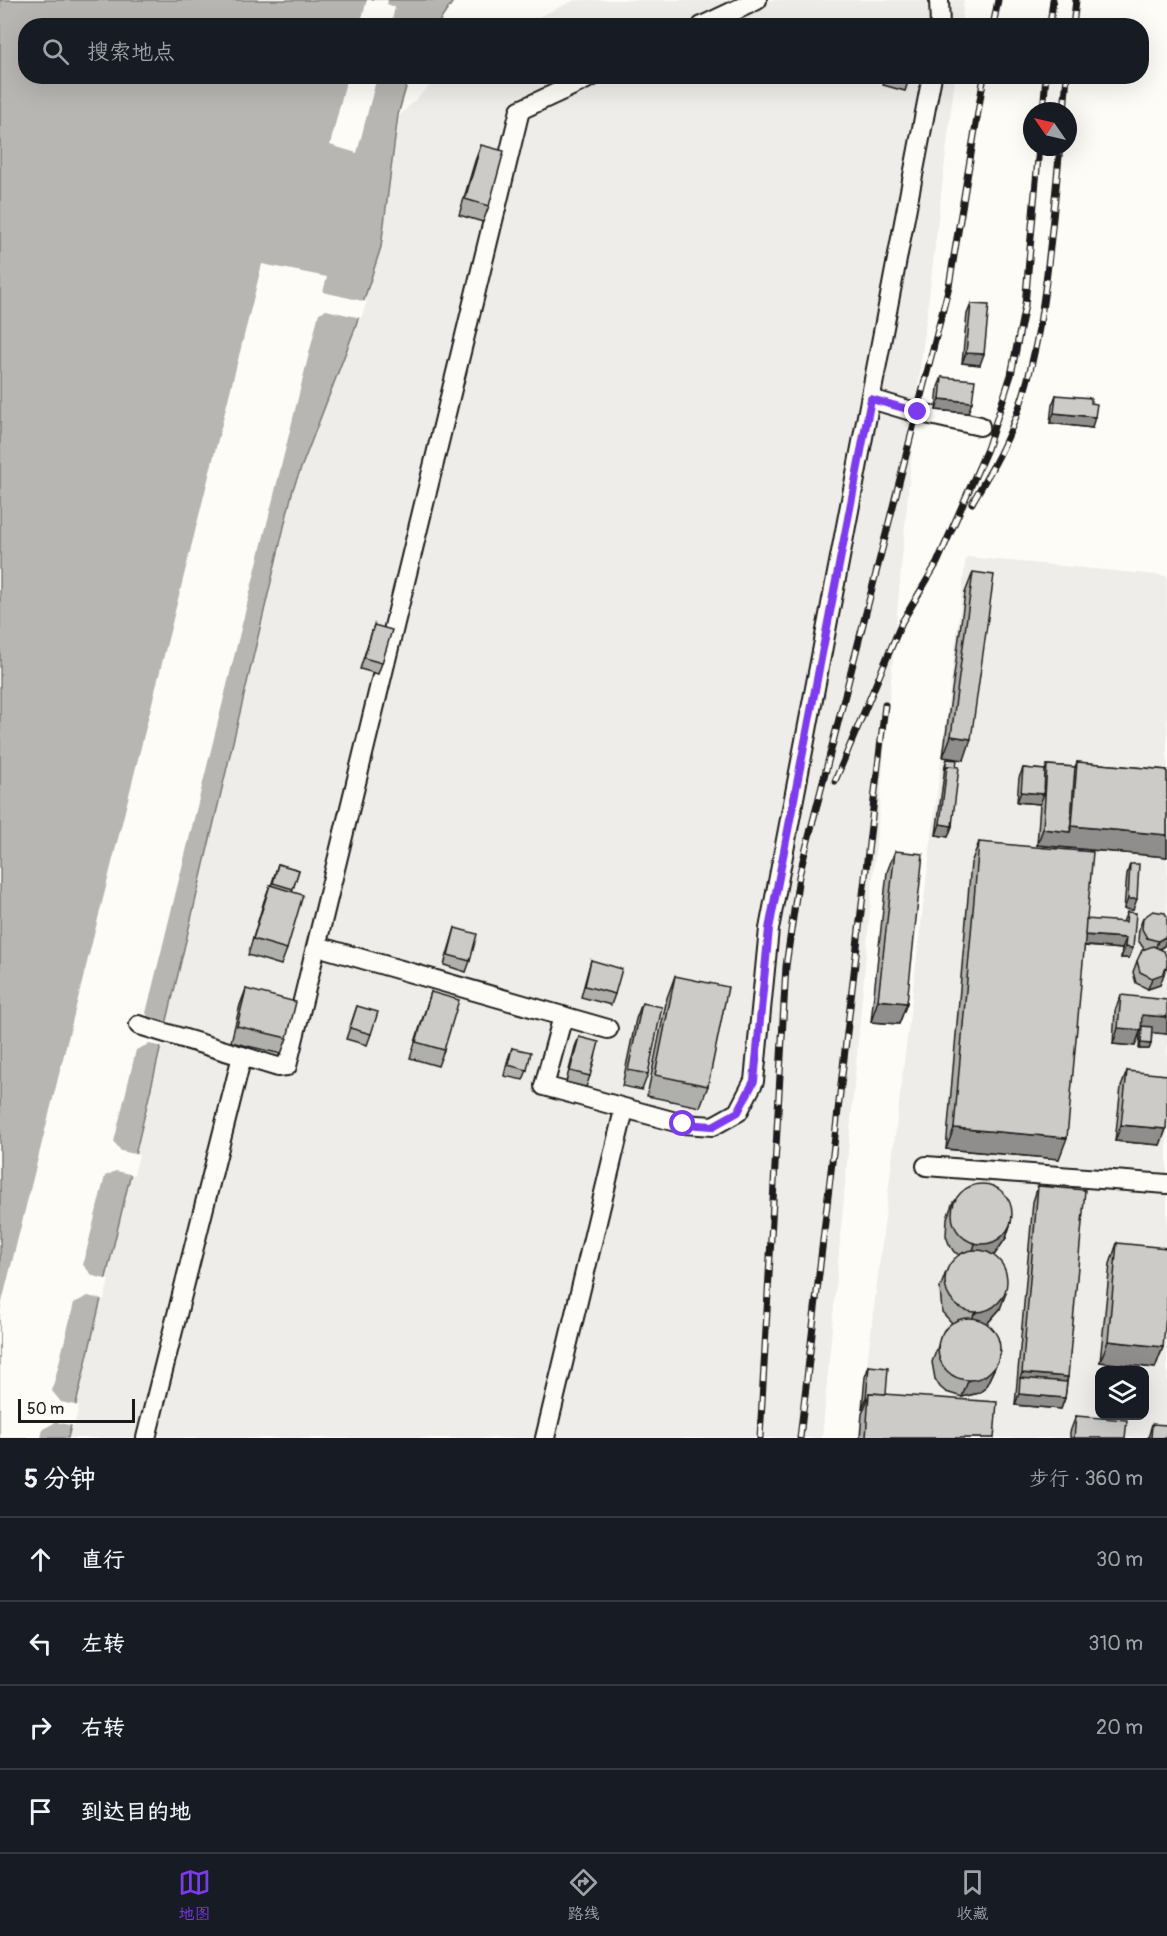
<!DOCTYPE html>
<html lang="zh">
<head>
<meta charset="utf-8">
<style>
  :root { --surface:#171b24; --page:#20242c; --text:#f1f3f6; --muted:#9ea1a6; --line:#363941; --accent:#7c3aed }
  body { margin:0; font-family:Pangolin,"LXGW WenKai TC",sans-serif; background:var(--page); color:var(--text) }
  .controls { position:absolute; right:18px; bottom:18px; display:grid; overflow:hidden; border-radius:12px; box-shadow:0 6px 24px #0002 }
  .controls button { width:54px; height:54px; display:grid; place-items:center; padding:0; border:0; border-bottom:2px solid var(--line); background:var(--surface); color:var(--text); font:30px sans-serif }
  .compass { position:absolute; left:1023px; top:102px; width:54px; height:54px; border-radius:50%; background:var(--surface); box-shadow:0 6px 24px #0002; rotate:304deg }
  .scale { position:absolute; left:18px; bottom:15px; width:117px; box-sizing:border-box; padding-left:6px; border:3px solid #1c1c1c; border-top:0; font-size:16px; line-height:21px; white-space:nowrap; color:#1c1c1c; -webkit-text-stroke:4px #fdfcf7; paint-order:stroke }
  .stop { position:absolute; width:18px; height:18px; margin:-14px; border:4px solid #7c3aed; border-radius:50%; background:#fff }
  .stop.end { background:#7c3aed; border-color:#fff; box-shadow:0 2px 6px #0008 }
  .list { margin:0; padding:0; list-style:none }
  h2 { display:flex; justify-content:space-between; align-items:center; height:78px; margin:0; padding:0 24px; font-size:26px }
  h2 small { font-size:20px; font-weight:400; color:var(--muted) }
  .list li { display:grid; grid-template-columns:39px 1fr auto; gap:18px; align-items:center; box-sizing:border-box; height:84px; padding:0 24px; border-top:2px solid var(--line) }
  .list b { display:block; font-size:22px; white-space:nowrap }
  .list em { font-size:20px; font-style:normal; color:var(--muted) }
  .icon { flex:none; width:33px; height:33px; fill:none; stroke:currentColor; stroke-width:2; stroke-linecap:round; stroke-linejoin:round }
  .map { position:relative; flex:none; width:1167px; height:1438px; overflow:hidden }
  .search { position:absolute; background:var(--surface); box-shadow:0 6px 24px #0002; left:18px; right:18px; top:18px; height:66px; display:flex; align-items:center; gap:15px; box-sizing:border-box; padding:0 21px; border-radius:24px; color:var(--muted); font-size:22px }
  .sheet { height:414px; background:var(--surface) }
  nav { display:flex; justify-content:space-around; align-items:center; box-sizing:border-box; height:84px; border-top:2px solid var(--line); background:var(--surface); font-size:16px; color:var(--muted) }
  nav a { display:grid; justify-items:center; gap:3px }
  nav .on { color:var(--accent) }
  .map>svg:first-child { display:block }
  .built { fill:#eeede9; fill-rule:evenodd }
  .water { fill:#b7b6b2; stroke:#797876; stroke-width:1.5 }
  .pier { fill:#fdfcf7 }
  .lines { fill:none; stroke-linecap:round; stroke-linejoin:round }
  .minor-casing { stroke:#1c1c1c; stroke-width:22 }
  .minor { stroke:#fdfcf7; stroke-width:18 }
  .rail-casing { stroke:#1c1c1c; stroke-width:7 }
  .rail { stroke:#fdfcf7; stroke-width:4.5; stroke-dasharray:14; stroke-linecap:butt }
  .wall { fill:#afafac; stroke:#1c1c1c; stroke-width:1.5 }
  .shaded-wall { fill:#8f8e8c; stroke:#1c1c1c; stroke-width:1.5 }
  .building { fill:#cccbc8; stroke:#1c1c1c; stroke-width:1.5 }
  .route { stroke:#7c3aed; stroke-width:8 }
</style>
</head>
<body>
<div class="map">
<svg width="1167" height="1438" viewBox="0 0 1167 1438">
  <rect width="100%" height="100%" fill="#fdfcf7"/>
  <filter id="ink" filterUnits="userSpaceOnUse"><feTurbulence type="fractalNoise" baseFrequency=".0167" numOctaves="2"/><feDisplacementMap in="SourceGraphic" scale="12" xChannelSelector="R" yChannelSelector="G"/><feConvolveMatrix kernelMatrix="1 2 1 2 8 2 1 2 1" color-interpolation-filters="sRGB"/></filter>
  <g filter="url(#ink)">
    <g class="built">
      <polygon points="575,0 964,0 961,25 519,26"/>
      <polygon points="438,77 955,77 916,405 822,1438 0,1438 256,261"/>
      <path d="M966 557 1167 576V1438H858ZM1100 1370H1144V1416H1100Z"/>
    </g>
    <polygon class="water" points="0,0 454,0 437,25 26,26 26,76 409,77 398,115 381,247 354,331 293,489 68,1438 0,1438"/>
    <g class="pier">
      <polygon points="367,0 388,0 387,4 395,7 391,25 360,25"/>
      <polygon points="347,77 377,77 357,153 330,145"/>
      <polygon points="262,264 327,277 323,292 367,302 361,318 326,310 319,313 146,1013 154,1024 169,1027 164,1047 149,1044 136,1050 114,1142 121,1151 139,1155 134,1175 116,1171 105,1176 83,1265 93,1276 109,1280 104,1300 88,1296 74,1303 52,1391 61,1402 79,1406 74,1426 56,1422 43,1429 41,1438 0,1438 0,1310"/>
    </g>
    <g class="lines">
      <g class="minor-casing">
        <g id="minor">
          <polyline points="939,0 940,26"/>
          <polyline points="702,26 757,0"/>
          <polyline points="871,399 908,410 980,426"/>
          <polyline points="317,946 608,1029"/>
          <polyline points="563,1016 544,1086 683,1124 713,1126 738,1112 754,1081 769,929 932,76"/>
          <polyline points="139,1025 278,1067 287,1066 520,110 593,76"/>
          <polyline points="926,1166 1167,1184"/>
          <polyline points="146,1438 242,1056"/>
          <polyline points="545,1438 624,1110"/>
        </g>
      </g>
      <use href="#minor" class="minor"/>
      <g class="rail-casing">
        <g id="rail">
          <polyline points="993,26 998,0"/>
          <polyline points="1050,26 1053,0"/>
          <polyline points="1073,26 1076,0"/>
          <polyline points="1043,111 1046,76"/>
          <polyline points="1064,111 1067,76"/>
          <path d="M972 503C982 485 994 467 1003 447 1045 363 1050 240 1060 147"/>
          <polyline points="835,781 902,622 937,563 987,449 1011,375 1025,305 1039,147"/>
          <polyline points="760,1438 786,966 799,876 949,286 984,76"/>
          <polyline points="800,1438 885,705"/>
        </g>
      </g>
      <use href="#rail" class="rail"/>
    </g>
    <g class="wall">
      <polygon points="886,76 910,76 905,91 883,85"/>
      <polygon points="481,145 489,206 483,222 459,215 475,161"/>
      <polygon points="971,304 980,365 962,363 967,314"/>
      <polygon points="942,377 968,413 936,410 938,387"/>
      <polygon points="1056,395 1092,428 1050,423 1052,405"/>
      <polygon points="973,572 964,760 943,757 965,593"/>
      <polygon points="374,625 382,663 378,674 360,669"/>
      <polygon points="947,759 952,826 948,837 936,835 944,774 945,765"/>
      <polygon points="1077,762 1167,770 1167,857 1037,845 1040,804 1017,802 1019,778 1023,768 1045,770 1047,765 1075,767"/>
      <polygon points="979,842 1086,920 1123,922 1127,912 1129,958 1121,958 1122,949 1084,946 1059,1159 946,1149 971,863"/>
      <polygon points="895,851 907,1003 899,1024 871,1022 887,872"/>
      <polygon points="278,864 299,870 292,892 287,949 281,965 248,955 264,901 270,885 271,886"/>
      <polygon points="1130,864 1133,910 1124,909 1127,874"/>
      <polygon points="1143,918 1164,946 1159,949 1160,985 1148,989 1136,983 1133,972 1137,961 1145,949 1144,949 1138,940 1139,929"/>
      <polygon points="455,928 470,961 466,972 444,965"/>
      <polygon points="591,960 615,994 611,1005 581,997"/>
      <polygon points="675,976 708,1086 700,1107 647,1096 667,998"/>
      <polygon points="246,989 287,1038 281,1054 231,1042 240,1005"/>
      <polygon points="431,992 444,1050 438,1066 410,1058"/>
      <polygon points="1121,995 1167,1034 1152,1032 1151,1044 1149,1049 1139,1049 1140,1031 1135,1046 1113,1044 1115,1011"/>
      <polygon points="642,1003 648,1074 642,1090 622,1086 636,1019"/>
      <polygon points="357,1006 371,1034 367,1045 346,1039"/>
      <polygon points="579,1037 590,1076 586,1087 566,1082 575,1047"/>
      <polygon points="512,1048 527,1070 523,1080 504,1076 508,1059"/>
      <polygon points="1127,1071 1166,1129 1160,1145 1115,1141 1121,1087"/>
      <polygon points="1038,1186 1068,1377 1067,1382 1065,1398 1061,1409 1015,1405 1033,1202"/>
      <polygon points="953,1202 1011,1222 1006,1238 995,1254 994,1255 1000,1309 987,1324 1001,1351 995,1367 985,1388 979,1393 962,1397 946,1392 940,1387 935,1379 932,1362 944,1330 952,1323 942,1312 940,1288 946,1272 960,1255 954,1252 949,1244 946,1236 947,1218"/>
      <polygon points="1117,1243 1163,1347 1155,1368 1100,1362 1110,1264"/>
      <polygon points="869,1366 886,1394 994,1438 860,1438 862,1414 864,1409 862,1409 865,1377"/>
      <polygon points="1076,1416 1125,1438 1070,1438 1070,1432"/>
      <polygon points="1152,1424 1167,1438 1148,1438"/>
    </g>
    <g class="shaded-wall">
      <polygon points="966,353 984,354 980,365 962,363"/>
      <polygon points="940,399 972,402 968,413 936,410"/>
      <polygon points="1054,413 1095,417 1092,428 1050,423"/>
      <polygon points="951,736 971,739 964,760 943,757"/>
      <polygon points="1021,792 1044,794 1040,804 1017,802"/>
      <polygon points="940,824 952,826 948,837 936,835"/>
      <polygon points="1072,826 1167,835 1167,857 1037,845 1043,829 1070,832"/>
      <polygon points="1128,899 1137,899 1133,910 1124,909"/>
      <polygon points="1082,935 1126,938 1122,949 1078,945"/>
      <polygon points="1167,936 1164,946 1154,952 1158,941"/>
      <polygon points="1125,947 1133,948 1129,958 1121,958"/>
      <polygon points="1167,966 1160,985 1148,989 1152,978"/>
      <polygon points="878,1000 907,1003 899,1024 871,1022"/>
      <polygon points="1142,1015 1167,1017 1167,1034 1142,1032 1142,1026 1135,1046 1113,1044 1118,1028"/>
      <polygon points="1141,1043 1151,1044 1149,1049 1139,1049"/>
      <polygon points="1121,1125 1166,1129 1160,1145 1115,1141"/>
      <polygon points="954,1128 1067,1138 1059,1159 946,1149"/>
      <polygon points="1011,1222 1006,1238 995,1254 987,1259 970,1260 975,1244"/>
      <polygon points="1006,1293 1000,1309 984,1327 968,1330 974,1314"/>
      <polygon points="1108,1341 1163,1347 1155,1368 1100,1362"/>
      <polygon points="1001,1351 995,1367 985,1388 979,1393 962,1397 968,1381"/>
      <polygon points="1022,1373 1068,1377 1063,1393 1020,1378"/>
      <polygon points="1019,1394 1065,1398 1061,1409 1015,1405"/>
      <polygon points="866,1398 868,1398 864,1409 862,1409"/>
    </g>
    <g class="building">
      <polygon points="894,76 910,76 909,81"/>
      <polygon points="481,145 504,151 489,206 465,199"/>
      <polygon points="971,304 989,305 984,354 966,353"/>
      <polygon points="942,377 975,380 972,402 940,399"/>
      <polygon points="1056,395 1091,398 1091,403 1097,404 1095,417 1054,413"/>
      <polygon points="973,572 994,575 971,739 951,736"/>
      <polygon points="374,625 392,630 382,663 364,658"/>
      <polygon points="947,759 957,760 956,767 947,766 946,768 945,768"/>
      <polygon points="1077,762 1167,770 1167,835 1072,826"/>
      <polygon points="1047,765 1075,767 1070,832 1043,829"/>
      <polygon points="947,766 959,767 952,826 940,824"/>
      <polygon points="1023,768 1045,770 1044,794 1021,792"/>
      <polygon points="979,842 1093,852 1067,1138 954,1128"/>
      <polygon points="895,851 923,854 907,1003 878,1000"/>
      <polygon points="278,864 299,870 293,889 273,883"/>
      <polygon points="1130,864 1139,864 1137,899 1128,899"/>
      <polygon points="270,885 303,895 287,949 253,939"/>
      <polygon points="1153,911 1165,913 1167,917 1167,936 1158,941 1147,938 1142,929 1143,918"/>
      <polygon points="1127,912 1136,913 1133,948 1125,947 1126,938 1085,935 1086,919 1126,922"/>
      <polygon points="455,928 477,934 470,961 448,955"/>
      <polygon points="1153,946 1164,951 1167,959 1167,966 1163,974 1152,978 1140,972 1137,961 1142,950"/>
      <polygon points="591,960 622,969 615,994 585,986"/>
      <polygon points="675,976 728,987 708,1086 655,1075"/>
      <polygon points="246,989 296,1002 287,1038 237,1026"/>
      <polygon points="431,992 459,1000 444,1050 416,1042"/>
      <polygon points="1121,995 1167,1000 1167,1017 1142,1015 1141,1030 1118,1028"/>
      <polygon points="642,1003 662,1007 648,1074 628,1070"/>
      <polygon points="357,1006 378,1012 371,1034 350,1028"/>
      <polygon points="1142,1026 1152,1027 1151,1044 1141,1043"/>
      <polygon points="579,1037 599,1042 590,1076 570,1071"/>
      <polygon points="512,1048 531,1052 527,1070 508,1065"/>
      <polygon points="1127,1071 1167,1075 1167,1114 1166,1129 1121,1125"/>
      <circle cx="982" cy="1214" r="30"/>
      <polygon points="1038,1186 1085,1190 1068,1377 1022,1373"/>
      <polygon points="1117,1243 1167,1248 1167,1306 1163,1347 1108,1341"/>
      <circle cx="976" cy="1281" r="31"/>
      <circle cx="969" cy="1349" r="31"/>
      <polygon points="869,1366 888,1368 886,1394 869,1393 868,1398 866,1398"/>
      <polygon points="1020,1378 1067,1382 1065,1398 1019,1394"/>
      <polygon points="869,1393 997,1402 994,1438 866,1438"/>
      <polygon points="1076,1416 1127,1420 1125,1438 1074,1438"/>
      <polygon points="1152,1424 1167,1425 1167,1438 1151,1438"/>
    </g>
  </g>
  <g class="lines" filter="url(#ink)">
    <polyline class="route" points="683,1124 713,1126 738,1112 754,1081 769,929 871,399 918,412"/>
  </g>
</svg>
<div class="controls">
<button><svg class="icon" aria-label="layers" viewBox="0 0 24 24"><path d="M12 4l9 5-9 5-9-5zM3 14l9 5 9-5"/></svg></button>
</div>
<svg class="compass" viewBox="-18 -18 36 36"><path d="M0-13l5 13h-10z" fill="#e53935"/><path d="M0 13l5-13h-10z" fill="#9ea1a6"/></svg>
<div class="scale">50 m</div>
<div class="stop" style="left:683px;top:1124px"></div>
<div class="stop end" style="left:918px;top:412px"></div>
<div class="search"><svg class="icon" aria-label="search" viewBox="0 0 24 24"><circle cx="10" cy="10" r="6"/><path d="M15 15l6 6"/></svg>搜索地点</div>
</div>
<section class="sheet">
<h2>5 分钟<small>步行 · 360 m</small></h2>
<ul class="list">
<li><svg class="icon" aria-label="ahead" viewBox="0 0 24 24"><path d="M12 20V5M6 11l6-6 6 6"/></svg><div><b>直行</b></div><em>30 m</em></li>
<li><svg class="icon" aria-label="left" viewBox="0 0 24 24"><path d="M17 20v-9H6M10 6l-5 5 5 5"/></svg><div><b>左转</b></div><em>310 m</em></li>
<li><svg class="icon" aria-label="right" viewBox="0 0 24 24"><path d="M7 20v-9h11M14 6l5 5-5 5"/></svg><div><b>右转</b></div><em>20 m</em></li>
<li><svg class="icon" aria-label="arrive" viewBox="0 0 24 24"><path d="M6 21V4h12l-3 4 3 4H6"/></svg><div><b>到达目的地</b></div></li>
</ul>
</section>
<nav>
<a class="on"><svg class="icon" aria-label="map" viewBox="0 0 24 24"><path d="M3 6l6-2 6 2 6-2v14l-6 2-6-2-6 2zM9 4v14M15 6v14"/></svg>地图</a>
<a><svg class="icon" aria-label="directions" viewBox="0 0 24 24"><path d="M12 3l9 9-9 9-9-9zM9 14v-3h6M13 9l2 2-2 2"/></svg>路线</a>
<a><svg class="icon" aria-label="saved" viewBox="0 0 24 24"><path d="M7 4h10v16l-5-4-5 4z"/></svg>收藏</a>
</nav>
</body>
</html>
